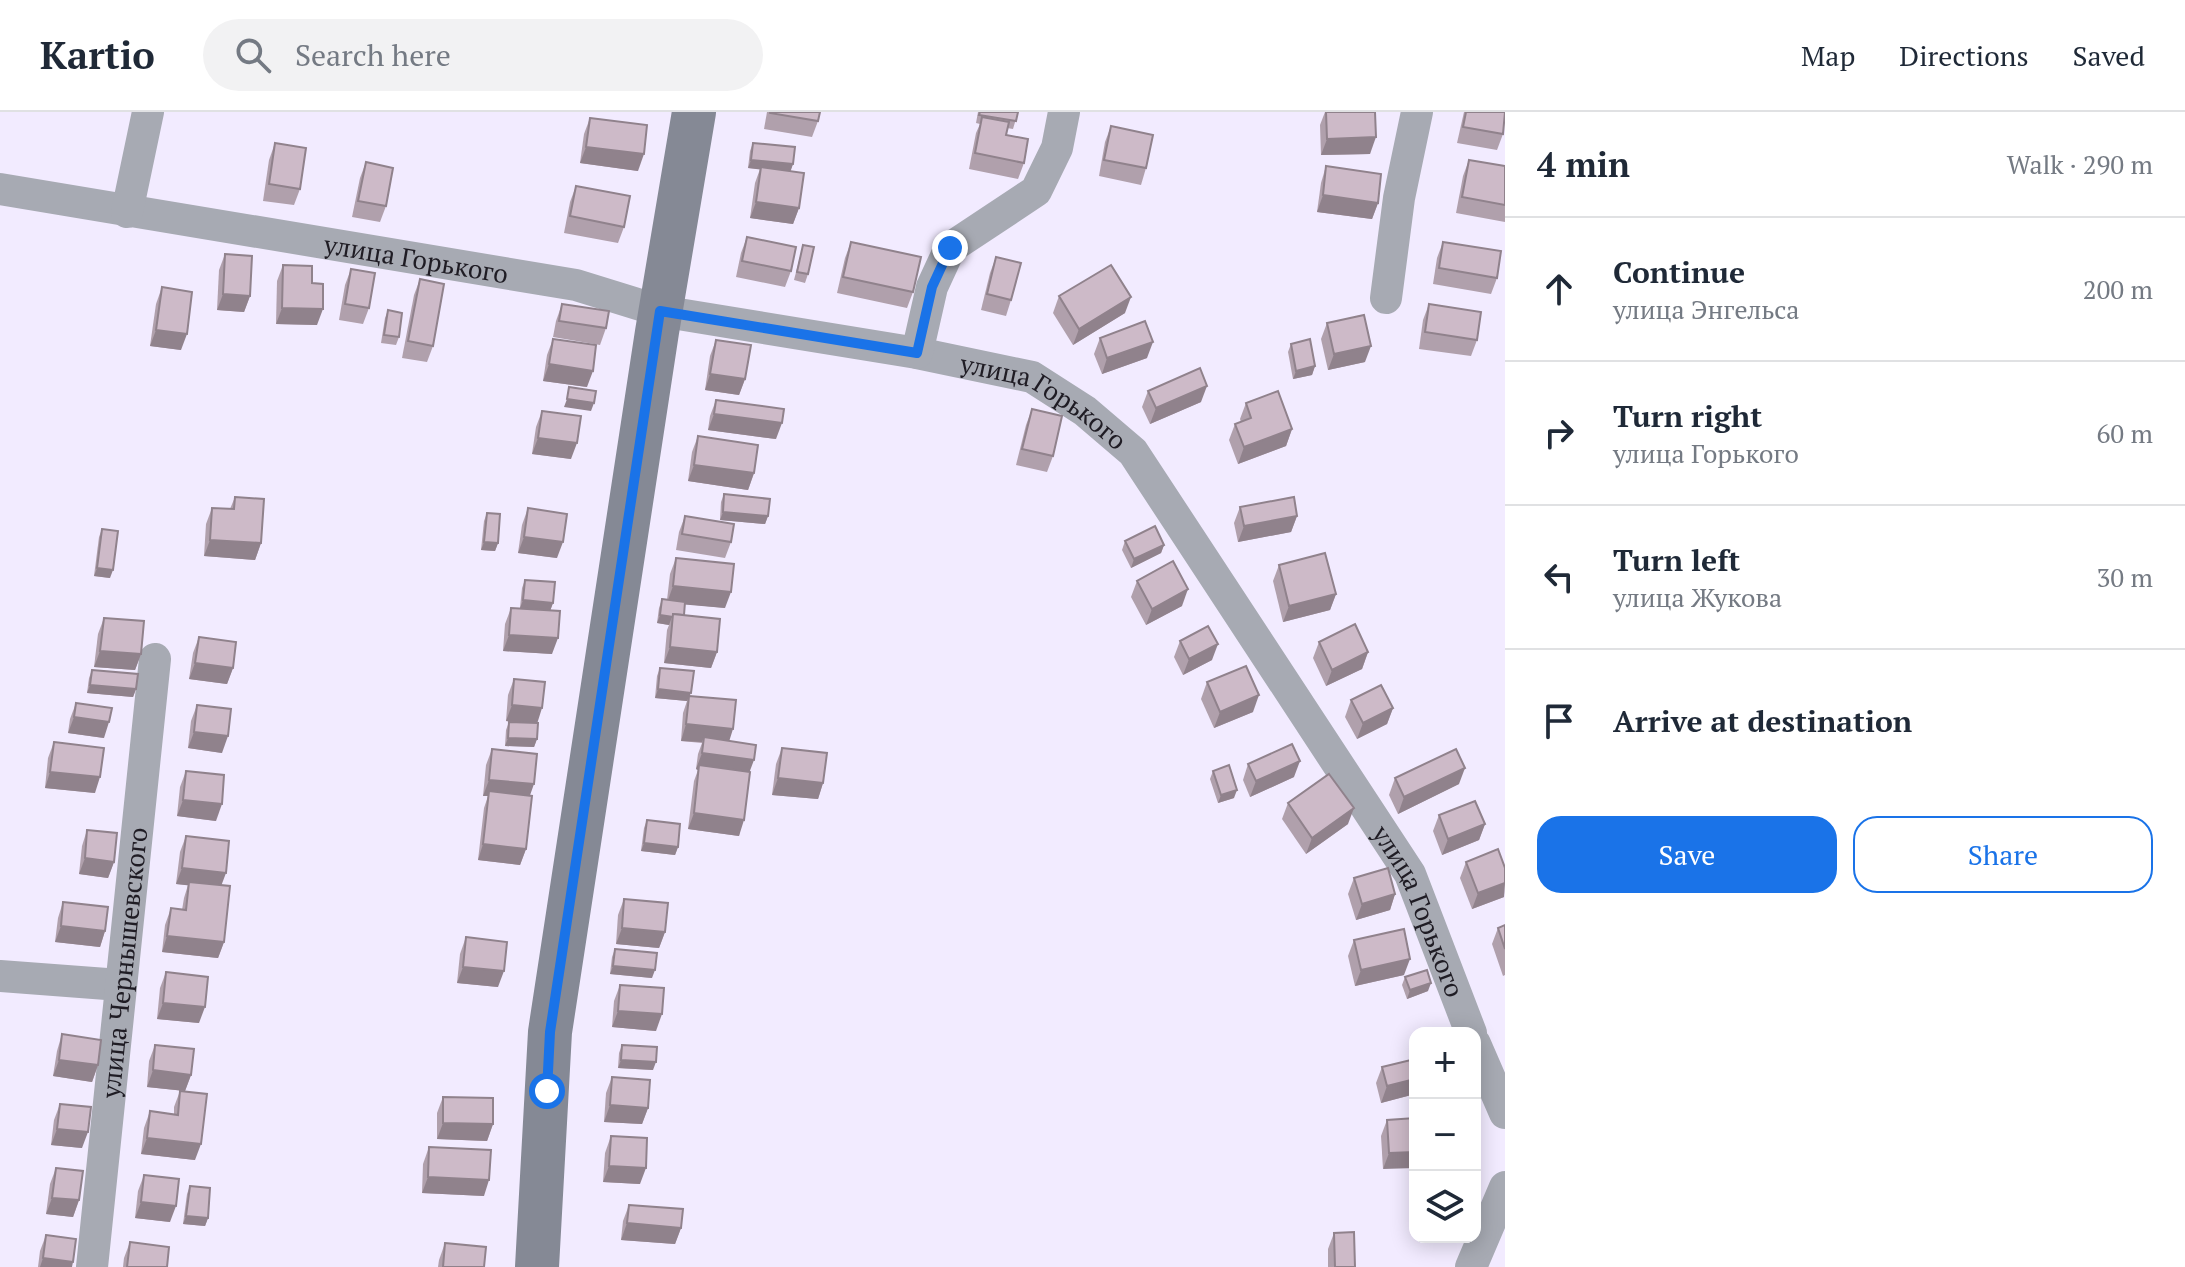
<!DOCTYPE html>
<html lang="en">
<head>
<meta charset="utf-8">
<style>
  :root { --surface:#fff; --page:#f2f2f3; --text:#1f2937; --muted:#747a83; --line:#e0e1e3; --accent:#1a73e8 }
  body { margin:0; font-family:"PT Serif",serif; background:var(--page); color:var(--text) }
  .controls { position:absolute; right:24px; bottom:24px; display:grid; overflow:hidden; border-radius:16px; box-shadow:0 4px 20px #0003 }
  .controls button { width:72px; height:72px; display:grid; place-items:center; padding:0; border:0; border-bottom:2px solid var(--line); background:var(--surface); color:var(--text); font:40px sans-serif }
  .stop { position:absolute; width:24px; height:24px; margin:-18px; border:6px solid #1a73e8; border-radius:50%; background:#fff }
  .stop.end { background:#1a73e8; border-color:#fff; box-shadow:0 2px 8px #0008 }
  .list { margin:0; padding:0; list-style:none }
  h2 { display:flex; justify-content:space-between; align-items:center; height:104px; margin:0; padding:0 32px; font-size:34px }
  h2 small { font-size:26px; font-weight:400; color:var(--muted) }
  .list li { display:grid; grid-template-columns:52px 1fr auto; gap:24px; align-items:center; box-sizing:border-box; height:144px; padding:0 32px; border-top:2px solid var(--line) }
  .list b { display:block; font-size:30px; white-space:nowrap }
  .list p { margin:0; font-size:26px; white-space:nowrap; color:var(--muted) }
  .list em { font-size:26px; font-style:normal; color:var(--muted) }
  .actions { display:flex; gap:16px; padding:24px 32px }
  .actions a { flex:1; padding:18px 0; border:2px solid var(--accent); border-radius:24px; text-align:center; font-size:28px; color:var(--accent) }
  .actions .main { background:var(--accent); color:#fff }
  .icon { flex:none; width:44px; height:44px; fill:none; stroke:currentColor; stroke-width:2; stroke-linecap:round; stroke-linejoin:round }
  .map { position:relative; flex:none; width:1505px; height:1155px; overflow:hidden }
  header { display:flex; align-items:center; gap:48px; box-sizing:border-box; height:112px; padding:0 40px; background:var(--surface); border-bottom:2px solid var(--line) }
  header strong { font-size:38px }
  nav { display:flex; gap:44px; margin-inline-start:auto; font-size:28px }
  .search { width:560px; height:72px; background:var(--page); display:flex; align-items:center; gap:20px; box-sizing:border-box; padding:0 28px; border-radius:44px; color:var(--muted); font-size:30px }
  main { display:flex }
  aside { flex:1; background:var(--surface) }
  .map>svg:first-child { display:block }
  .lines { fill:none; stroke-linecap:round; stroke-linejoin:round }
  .street { stroke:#a7aab3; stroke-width:32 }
  .secondary { stroke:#858995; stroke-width:44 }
  .wall { fill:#b0a0ac }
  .shaded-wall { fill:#90828c }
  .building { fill:#cdbac8; stroke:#90828c; stroke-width:2 }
  .route { stroke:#1a73e8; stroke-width:10 }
  .labels { text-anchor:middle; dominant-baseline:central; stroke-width:7; stroke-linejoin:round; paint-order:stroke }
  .street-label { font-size:26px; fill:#1f1c24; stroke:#f2ebff }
</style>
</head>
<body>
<header>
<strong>Kartio</strong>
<div class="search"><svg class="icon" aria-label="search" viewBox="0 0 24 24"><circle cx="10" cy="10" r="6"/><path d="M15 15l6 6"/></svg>Search here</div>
<nav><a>Map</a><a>Directions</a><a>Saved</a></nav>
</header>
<main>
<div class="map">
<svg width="1505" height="1155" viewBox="0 0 1505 1155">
  <rect width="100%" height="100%" fill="#f2ebff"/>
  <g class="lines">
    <g class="street">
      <path id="s1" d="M0 77 576 173 660 199 917 241 1032 265 1085 299 1133 340 1410 762 1471 921"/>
      <polyline points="127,100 148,0"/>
      <polyline points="1386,186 1399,86 1417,0"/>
      <polyline points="917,241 932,175 950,136 1036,79 1057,36 1064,0"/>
      <polyline points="0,864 120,873"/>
      <polyline points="1475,932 1505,1001"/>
      <path id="s2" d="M92 1155 155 547"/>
      <polyline points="1471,1155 1505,1075"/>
    </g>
    <polyline class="secondary" points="537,1155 550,920 657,220 694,0"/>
  </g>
  <g class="wall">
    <polygon points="767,0 820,0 818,9 812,25 764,17"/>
    <polygon points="978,0 1018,0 1013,17 1007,16 1006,23 1024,51 1018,67 969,57 976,21 980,12 976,11"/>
    <polygon points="1325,0 1375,0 1370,42 1321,43 1320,13"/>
    <polygon points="1464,0 1505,0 1503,22 1497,38 1457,31"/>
    <polygon points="590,6 638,59 580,51 584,22"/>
    <polygon points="1111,14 1146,56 1141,73 1099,64 1105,30"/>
    <polygon points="275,31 300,77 294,93 263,89 269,48"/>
    <polygon points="753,31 793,52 790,59 799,96 793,112 750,106 755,71 760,57 748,56 750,39"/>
    <polygon points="1469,48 1505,54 1505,110 1456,101 1463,64"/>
    <polygon points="366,50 386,94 380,110 352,105 360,66"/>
    <polygon points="1326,54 1378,91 1372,107 1317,100 1321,71"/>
    <polygon points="576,74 624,115 618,131 564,121 570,90"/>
    <polygon points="747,125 791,159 785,175 736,165 741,141"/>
    <polygon points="851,130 913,180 907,196 837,181 845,146"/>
    <polygon points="1443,130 1497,166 1491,182 1433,172 1437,146"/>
    <polygon points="803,133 808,162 805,171 794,168"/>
    <polygon points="225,142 250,184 244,200 217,198 219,158"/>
    <polygon points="996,145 1011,188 1006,204 981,198 990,161"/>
    <polygon points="283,153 312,171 317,213 276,212 277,169"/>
    <polygon points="351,157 369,196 363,212 339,208 345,173"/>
    <polygon points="420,167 433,234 427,250 402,246 414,183"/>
    <polygon points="162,175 181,238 150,234 156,192"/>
    <polygon points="1059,184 1125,201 1073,233 1053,201"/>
    <polygon points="562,192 606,216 600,233 553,225 556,209"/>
    <polygon points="1429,192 1477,228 1471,244 1419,237 1423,208"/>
    <polygon points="388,198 399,225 396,233 381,231 385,206"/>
    <polygon points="1327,211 1365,250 1328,258 1321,227"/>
    <polygon points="1100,226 1147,246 1102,262 1094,242"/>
    <polygon points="553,227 587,275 543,269 547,243"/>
    <polygon points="716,228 745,267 739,283 705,278 710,244"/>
    <polygon points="1291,232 1315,254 1312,263 1293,267 1288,240"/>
    <polygon points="1148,279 1201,290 1150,312 1142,295"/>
    <polygon points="716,288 776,327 708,318 710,304"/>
    <polygon points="1246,291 1292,317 1286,334 1238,352 1229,328 1235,312 1241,310 1240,307"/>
    <polygon points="1032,297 1053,344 1047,360 1016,353 1026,313"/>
    <polygon points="542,299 571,347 532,342 536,315"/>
    <polygon points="698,324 754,361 748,378 688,369 692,340"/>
    <polygon points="724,382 768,404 765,412 720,408 721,390"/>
    <polygon points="235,385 261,431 255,448 204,444 206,412 212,396 230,397"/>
    <polygon points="1240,395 1297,404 1291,420 1238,430 1234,411"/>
    <polygon points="528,396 557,446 518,441 522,413"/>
    <polygon points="487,401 498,431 495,439 481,438 484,409"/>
    <polygon points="685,404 731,430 725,446 676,438 679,420"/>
    <polygon points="102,417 110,466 94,464 99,425"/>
    <polygon points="1125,429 1164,433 1161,441 1131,456 1122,438"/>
    <polygon points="676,446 725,496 685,492 684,503 717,540 711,556 664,551 667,518 669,513 657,511 659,496 662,487 667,488 670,462"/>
    <polygon points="1279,453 1336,482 1330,498 1283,510 1273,469"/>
    <polygon points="525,468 553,491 550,499 552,542 503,539 505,512 511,496 520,496 522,476"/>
    <polygon points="1137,469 1182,494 1146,513 1131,485"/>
    <polygon points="104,506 141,542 135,558 94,555 98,522"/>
    <polygon points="199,525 233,556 227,572 189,567 193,541"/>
    <polygon points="1180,529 1212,548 1183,563 1174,545"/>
    <polygon points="1319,530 1368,540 1362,557 1326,574 1313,546"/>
    <polygon points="660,556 690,584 729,629 750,660 739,724 688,717 694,669 698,658 696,657 698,642 702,631 681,629 683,601 687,589 655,586 657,564"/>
    <polygon points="92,558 136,577 133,585 87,581 89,566"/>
    <polygon points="514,567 537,611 537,627 534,635 505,634 506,618 509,610 513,610 506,609 508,583"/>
    <polygon points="1207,570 1253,600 1214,616 1201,587"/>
    <polygon points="1351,588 1393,596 1387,612 1357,627 1345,605"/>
    <polygon points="76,591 104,626 68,621 70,607"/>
    <polygon points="197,593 222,641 188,636 191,609"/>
    <polygon points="54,630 95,681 45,676 48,646"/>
    <polygon points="782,636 823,671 818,687 772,683 776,652"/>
    <polygon points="492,637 530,683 526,737 520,753 478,748 484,696 488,684 483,684 486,653"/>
    <polygon points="1248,652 1294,665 1250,685 1243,668"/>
    <polygon points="186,659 216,709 177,704 180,675"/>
    <polygon points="1213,659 1234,686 1218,691 1210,667"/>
    <polygon points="1395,666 1459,672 1398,702 1389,683"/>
    <polygon points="1288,691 1348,712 1306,742 1282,707"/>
    <polygon points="1439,703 1485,712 1479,728 1442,743 1433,719"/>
    <polygon points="647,708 678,735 675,743 641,739 644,716"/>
    <polygon points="87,718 114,750 108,766 79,762 82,734"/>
    <polygon points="186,724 221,773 224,830 218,846 162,840 165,813 171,796 182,798 184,786 188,773 176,772 180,740"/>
    <polygon points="1466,750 1505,756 1504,785 1472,797 1460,766"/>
    <polygon points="1354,766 1395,782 1390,798 1356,808 1348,782"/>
    <polygon points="624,787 665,820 659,836 616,832 618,803"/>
    <polygon points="63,790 105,819 100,835 55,830 58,806"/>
    <polygon points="1505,813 1505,863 1503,864 1492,832 1498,816"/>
    <polygon points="466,825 498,875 457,871 460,842"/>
    <polygon points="1354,828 1404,863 1355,874 1348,844"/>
    <polygon points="615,837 652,866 610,862 612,845"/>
    <polygon points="166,860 199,911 157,907 160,876"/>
    <polygon points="1405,865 1428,879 1407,887 1402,873"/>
    <polygon points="620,873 656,919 612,915 614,889"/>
    <polygon points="62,922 98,953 92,970 53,964 57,939"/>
    <polygon points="155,933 191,963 185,979 147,975 149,949"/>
    <polygon points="622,933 653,958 618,956 619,941"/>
    <polygon points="1415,947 1415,982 1381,991 1376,971 1382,955"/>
    <polygon points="612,965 648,996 642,1012 604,1010 606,981"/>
    <polygon points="180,979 195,1048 141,1042 144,1016 150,999 174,1002 174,995"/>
    <polygon points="443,985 493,1012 487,1029 437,1027 437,1001"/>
    <polygon points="60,992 82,1036 51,1033 54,1008"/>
    <polygon points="1415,1006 1383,1057 1381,1024 1387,1008"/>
    <polygon points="611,1024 640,1072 603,1070 605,1041"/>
    <polygon points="429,1035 484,1084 422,1081 423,1052"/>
    <polygon points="56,1056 79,1088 73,1105 46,1102 50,1072"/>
    <polygon points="144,1063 170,1110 135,1106 138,1079"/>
    <polygon points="190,1074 208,1106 205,1114 183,1112 187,1082"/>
    <polygon points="629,1093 681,1116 675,1132 621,1128 623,1109"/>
    <polygon points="1334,1121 1355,1155 1328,1155 1328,1137"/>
    <polygon points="46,1123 72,1155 38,1155 40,1139"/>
    <polygon points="130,1130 167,1155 123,1155 124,1146"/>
    <polygon points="445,1131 484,1155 438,1155 439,1148"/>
  </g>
  <g class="shaded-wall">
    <polygon points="1376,25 1370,42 1321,43 1327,27"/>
    <polygon points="586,35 644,42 638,59 580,51"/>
    <polygon points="751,48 793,52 790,61 748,56"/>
    <polygon points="1323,83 1378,91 1372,107 1317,100"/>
    <polygon points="756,90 799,96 793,112 750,106"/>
    <polygon points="223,182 250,184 244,200 217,198"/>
    <polygon points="1131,185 1125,201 1073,233 1079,217"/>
    <polygon points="282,196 323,197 317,213 276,212"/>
    <polygon points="156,218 187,222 181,238 150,234"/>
    <polygon points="1153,230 1147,246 1102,262 1107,246"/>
    <polygon points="1371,234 1365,250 1328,258 1334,242"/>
    <polygon points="549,252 593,259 587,275 543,269"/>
    <polygon points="1315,254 1312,263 1293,267 1296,259"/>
    <polygon points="710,262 745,267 739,283 705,278"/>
    <polygon points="1207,274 1201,290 1150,312 1156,296"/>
    <polygon points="567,287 594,291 591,299 564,295"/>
    <polygon points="714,302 782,311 776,327 708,318"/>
    <polygon points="1292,317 1286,334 1238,352 1244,335"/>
    <polygon points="538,326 577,331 571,347 532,342"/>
    <polygon points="694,353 754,361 748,378 688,369"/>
    <polygon points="723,400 768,404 765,412 720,408"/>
    <polygon points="1297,404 1291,420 1238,430 1244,414"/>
    <polygon points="524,425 563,430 557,446 518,441"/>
    <polygon points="210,428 261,431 255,448 204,444"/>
    <polygon points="484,430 498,431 495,439 481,438"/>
    <polygon points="1164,433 1161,441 1131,456 1134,447"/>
    <polygon points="97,456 113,458 110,466 94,464"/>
    <polygon points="673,474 731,480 725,496 667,491"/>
    <polygon points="1188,477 1182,494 1146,513 1152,497"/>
    <polygon points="1336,482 1330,498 1283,510 1289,494"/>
    <polygon points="523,488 553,491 550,499 520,496"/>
    <polygon points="660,503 672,505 669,513 657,511"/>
    <polygon points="509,523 558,526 552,542 503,539"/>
    <polygon points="1218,532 1212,548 1183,563 1189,547"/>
    <polygon points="670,535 717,540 711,556 664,551"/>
    <polygon points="100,539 141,542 135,558 94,555"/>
    <polygon points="1368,540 1362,557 1326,574 1332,558"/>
    <polygon points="195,551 233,556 227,572 189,567"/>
    <polygon points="90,573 136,577 133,585 87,581"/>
    <polygon points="658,577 691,581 687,589 655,586"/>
    <polygon points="1259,583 1253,600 1214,616 1220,600"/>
    <polygon points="512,593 542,596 537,612 506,609"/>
    <polygon points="1393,596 1387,612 1357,627 1363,611"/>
    <polygon points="74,605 109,610 104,626 68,621"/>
    <polygon points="686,612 733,617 728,633 704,625 702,630 681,629"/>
    <polygon points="194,620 228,624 222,641 188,636"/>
    <polygon points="508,626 537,627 534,635 505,634"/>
    <polygon points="702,641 754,648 748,664 699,653 698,658 696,657"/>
    <polygon points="1300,649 1294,665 1250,685 1256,669"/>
    <polygon points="1465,656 1459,672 1398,702 1404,685"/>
    <polygon points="50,660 100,665 95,681 45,676"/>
    <polygon points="778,666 823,671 818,687 772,683"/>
    <polygon points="489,668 534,672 528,689 489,679 488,684 483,684"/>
    <polygon points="1237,678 1234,686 1218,691 1221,683"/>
    <polygon points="183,688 222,692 216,709 177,704"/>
    <polygon points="1354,696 1348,712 1306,742 1312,726"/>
    <polygon points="694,701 744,708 739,724 688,717"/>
    <polygon points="1485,712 1479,728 1442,743 1448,727"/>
    <polygon points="644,731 678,735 675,743 641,739"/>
    <polygon points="483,732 526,737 520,753 478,748"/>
    <polygon points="85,746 114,750 108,766 79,762"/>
    <polygon points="182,756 226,761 220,777 176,772"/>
    <polygon points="1505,771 1504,785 1472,797 1478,781"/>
    <polygon points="1395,782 1390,798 1356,808 1362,792"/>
    <polygon points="61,814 105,819 100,835 55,830"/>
    <polygon points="622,816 665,820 659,836 616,832"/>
    <polygon points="167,824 224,830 218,846 162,840"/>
    <polygon points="1410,847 1404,863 1355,874 1361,858"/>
    <polygon points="613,854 655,858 652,866 610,862"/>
    <polygon points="463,855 504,859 498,875 457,871"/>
    <polygon points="1431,871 1428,879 1407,887 1410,878"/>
    <polygon points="163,891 205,895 199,911 157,907"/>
    <polygon points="618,899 662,902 656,919 612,915"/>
    <polygon points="59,948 98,953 92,970 53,964"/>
    <polygon points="621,948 656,950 653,958 618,956"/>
    <polygon points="153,958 191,963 185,979 147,975"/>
    <polygon points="1415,967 1415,982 1381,991 1387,974"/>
    <polygon points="610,993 648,996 642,1012 604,1010"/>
    <polygon points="443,1011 493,1012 487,1029 437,1027"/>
    <polygon points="57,1017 88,1020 82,1036 51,1033"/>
    <polygon points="147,1026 201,1032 195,1048 141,1042"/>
    <polygon points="1415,1040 1415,1056 1383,1057 1389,1041"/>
    <polygon points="609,1054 646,1056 640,1072 603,1070"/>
    <polygon points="428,1065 489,1068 484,1084 422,1081"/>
    <polygon points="52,1086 79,1088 73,1105 46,1102"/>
    <polygon points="141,1090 176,1094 170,1110 135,1106"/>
    <polygon points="186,1104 208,1106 205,1114 183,1112"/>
    <polygon points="627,1111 681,1116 675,1132 621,1128"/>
    <polygon points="43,1146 73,1150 72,1155 40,1155"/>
  </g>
  <g class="building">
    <polygon points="770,0 820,0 818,9 770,1"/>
    <polygon points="980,0 1018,0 1016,9 979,3"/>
    <polygon points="1326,0 1375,0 1376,25 1327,27"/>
    <polygon points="1466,0 1505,0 1503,22 1463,15"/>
    <polygon points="982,5 1009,10 1006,23 1028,27 1024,51 975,41"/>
    <polygon points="590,6 647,13 644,42 586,35"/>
    <polygon points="1111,14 1153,23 1146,56 1104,48"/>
    <polygon points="275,31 306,36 300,77 269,72"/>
    <polygon points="753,31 795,35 793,52 751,48"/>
    <polygon points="1469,48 1505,54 1505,93 1462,85"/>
    <polygon points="366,50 393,56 386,94 358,89"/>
    <polygon points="1326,54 1381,62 1378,91 1323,83"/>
    <polygon points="761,55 804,61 799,96 756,90"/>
    <polygon points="576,74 630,84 624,115 570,104"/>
    <polygon points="747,125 796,135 791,159 742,149"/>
    <polygon points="851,130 921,145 913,180 843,165"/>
    <polygon points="1443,130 1501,139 1497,166 1439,156"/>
    <polygon points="803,133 814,135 808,162 797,160"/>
    <polygon points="225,142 252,144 250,184 223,182"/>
    <polygon points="996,145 1021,151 1011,188 987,182"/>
    <polygon points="283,153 312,154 312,171 323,172 323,197 282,196"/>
    <polygon points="1111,153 1131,185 1079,217 1059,184"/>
    <polygon points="351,157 375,161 369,196 345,192"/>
    <polygon points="420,167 444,172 433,234 408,229"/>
    <polygon points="162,175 192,180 187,222 156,218"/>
    <polygon points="562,192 609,199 606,216 559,209"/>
    <polygon points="1429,192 1481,200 1477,228 1425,220"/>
    <polygon points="388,198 402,201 399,225 384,223"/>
    <polygon points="1364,203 1371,234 1334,242 1327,211"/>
    <polygon points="1145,209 1153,230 1107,246 1100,226"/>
    <polygon points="553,227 596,233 593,259 549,252"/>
    <polygon points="1310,227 1315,254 1296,259 1291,232"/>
    <polygon points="716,228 751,233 745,267 710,262"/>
    <polygon points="1200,256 1207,274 1156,296 1148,279"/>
    <polygon points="569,275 596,279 594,291 567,287"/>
    <polygon points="1278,279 1292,317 1244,335 1235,312 1251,306 1246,291"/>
    <polygon points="716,288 784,297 782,311 714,302"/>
    <polygon points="1032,297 1062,304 1053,344 1022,337"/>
    <polygon points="542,299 581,304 577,331 538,326"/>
    <polygon points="698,324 758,333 754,361 694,353"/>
    <polygon points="724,382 770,387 768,404 723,400"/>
    <polygon points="235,385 264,387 261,431 210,428 212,396 234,397"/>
    <polygon points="1294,385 1297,404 1244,414 1240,395"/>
    <polygon points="528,396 567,402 563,430 524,425"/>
    <polygon points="487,401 500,402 498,431 484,430"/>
    <polygon points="685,404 734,412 731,430 682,422"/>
    <polygon points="1155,414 1164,433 1134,447 1125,429"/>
    <polygon points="102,417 118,419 113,458 97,456"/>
    <polygon points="1325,441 1336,482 1289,494 1279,453"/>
    <polygon points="676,446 734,452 731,480 673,474"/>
    <polygon points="1173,449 1188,477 1152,497 1137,469"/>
    <polygon points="525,468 555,470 553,491 523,488"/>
    <polygon points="662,487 685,490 684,503 673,502 673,505 660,503"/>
    <polygon points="511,496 560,499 558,526 509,523"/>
    <polygon points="673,502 720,507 717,540 670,535"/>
    <polygon points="104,506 144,509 141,542 100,539"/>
    <polygon points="1355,512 1368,540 1332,558 1319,530"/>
    <polygon points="1208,514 1218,532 1189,547 1180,529"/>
    <polygon points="199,525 236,530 233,556 195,551"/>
    <polygon points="1246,554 1259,583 1220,600 1207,570"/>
    <polygon points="660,556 694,559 691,581 658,577"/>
    <polygon points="92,558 138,562 136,577 90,573"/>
    <polygon points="514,567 545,570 542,596 512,593"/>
    <polygon points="1381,573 1393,596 1363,611 1351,588"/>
    <polygon points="689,584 736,588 733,617 686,612"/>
    <polygon points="76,591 112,596 109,610 74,605"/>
    <polygon points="197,593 231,597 228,624 194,620"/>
    <polygon points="509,610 538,611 537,627 508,626"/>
    <polygon points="704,625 756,633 754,648 702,641"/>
    <polygon points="54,630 104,636 100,665 50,660"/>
    <polygon points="1292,632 1300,649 1256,669 1248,652"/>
    <polygon points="782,636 827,641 823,671 778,666"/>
    <polygon points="492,637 537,642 534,672 489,668"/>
    <polygon points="1456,637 1465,656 1404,685 1395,666"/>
    <polygon points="699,653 750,660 744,708 694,701"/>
    <polygon points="1229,653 1237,678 1221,683 1213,659"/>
    <polygon points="186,659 224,663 222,692 183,688"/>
    <polygon points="1329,662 1354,696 1312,726 1288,691"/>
    <polygon points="489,679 532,684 526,737 483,732"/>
    <polygon points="1475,689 1485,712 1448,727 1439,703"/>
    <polygon points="647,708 680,712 678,735 644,731"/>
    <polygon points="87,718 117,721 114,750 85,746"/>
    <polygon points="186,724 229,729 226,761 182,756"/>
    <polygon points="1498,737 1505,756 1505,771 1478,781 1466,750"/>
    <polygon points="1388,756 1395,782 1362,792 1354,766"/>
    <polygon points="189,770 230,774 224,830 167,824 171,796 186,798"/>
    <polygon points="624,787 668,791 665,820 622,816"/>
    <polygon points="63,790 108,795 105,819 61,814"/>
    <polygon points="1505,813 1505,837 1498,816"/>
    <polygon points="1404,817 1410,847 1361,858 1354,828"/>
    <polygon points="466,825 507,830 504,859 463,855"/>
    <polygon points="615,837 657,841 655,858 613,854"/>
    <polygon points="1427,858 1431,871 1410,878 1405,865"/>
    <polygon points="166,860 208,865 205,895 163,891"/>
    <polygon points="620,873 664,876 662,902 618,899"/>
    <polygon points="62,922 101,928 98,953 59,948"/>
    <polygon points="155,933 194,937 191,963 153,958"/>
    <polygon points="622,933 657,935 656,950 621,948"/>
    <polygon points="1415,947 1415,967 1387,974 1382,955"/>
    <polygon points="612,965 650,968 648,996 610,993"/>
    <polygon points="180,979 207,982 201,1032 147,1026 150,999 178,1003"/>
    <polygon points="443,985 493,986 493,1012 443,1011"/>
    <polygon points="60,992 91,995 88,1020 57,1017"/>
    <polygon points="1415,1006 1415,1040 1389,1041 1387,1008"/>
    <polygon points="611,1024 647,1026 646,1056 609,1054"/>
    <polygon points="429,1035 491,1038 489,1068 428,1065"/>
    <polygon points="56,1056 83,1059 79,1088 52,1086"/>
    <polygon points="144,1063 179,1067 176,1094 141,1090"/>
    <polygon points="190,1074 210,1076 208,1106 186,1104"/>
    <polygon points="629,1093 683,1097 681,1116 627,1111"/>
    <polygon points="1354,1120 1355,1155 1335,1155 1334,1121"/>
    <polygon points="46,1123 76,1127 73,1150 43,1146"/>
    <polygon points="130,1130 169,1135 167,1155 127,1155"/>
    <polygon points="445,1131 486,1135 484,1155 443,1155"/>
  </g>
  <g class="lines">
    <polyline class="route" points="547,979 550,920 660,199 917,241 932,175 950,136"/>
  </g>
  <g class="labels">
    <g class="street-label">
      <text stroke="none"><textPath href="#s1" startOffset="422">улица Горького</textPath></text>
      <text stroke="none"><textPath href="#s1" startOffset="1070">улица Горького</textPath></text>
      <text stroke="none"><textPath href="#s1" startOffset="1718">улица Горького</textPath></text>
      <text stroke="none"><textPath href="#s2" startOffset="306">улица Чернышевского</textPath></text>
    </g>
  </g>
</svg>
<div class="controls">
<button>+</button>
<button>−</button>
<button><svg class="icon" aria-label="layers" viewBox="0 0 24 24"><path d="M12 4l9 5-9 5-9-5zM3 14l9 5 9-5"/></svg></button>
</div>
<div class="stop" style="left:547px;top:979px"></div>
<div class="stop end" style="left:950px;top:136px"></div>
</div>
<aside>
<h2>4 min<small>Walk · 290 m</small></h2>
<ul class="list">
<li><svg class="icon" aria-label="ahead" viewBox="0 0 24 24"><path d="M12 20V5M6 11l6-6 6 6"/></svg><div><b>Continue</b><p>улица Энгельса</p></div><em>200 m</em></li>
<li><svg class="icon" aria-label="right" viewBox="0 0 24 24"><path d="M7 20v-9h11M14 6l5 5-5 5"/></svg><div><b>Turn right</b><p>улица Горького</p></div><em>60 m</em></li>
<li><svg class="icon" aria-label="left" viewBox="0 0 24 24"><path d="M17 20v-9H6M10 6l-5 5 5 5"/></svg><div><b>Turn left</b><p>улица Жукова</p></div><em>30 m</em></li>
<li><svg class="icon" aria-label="arrive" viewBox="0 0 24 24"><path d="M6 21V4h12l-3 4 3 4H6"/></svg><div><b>Arrive at destination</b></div></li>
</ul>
<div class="actions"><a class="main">Save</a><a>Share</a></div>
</aside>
</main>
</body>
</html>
